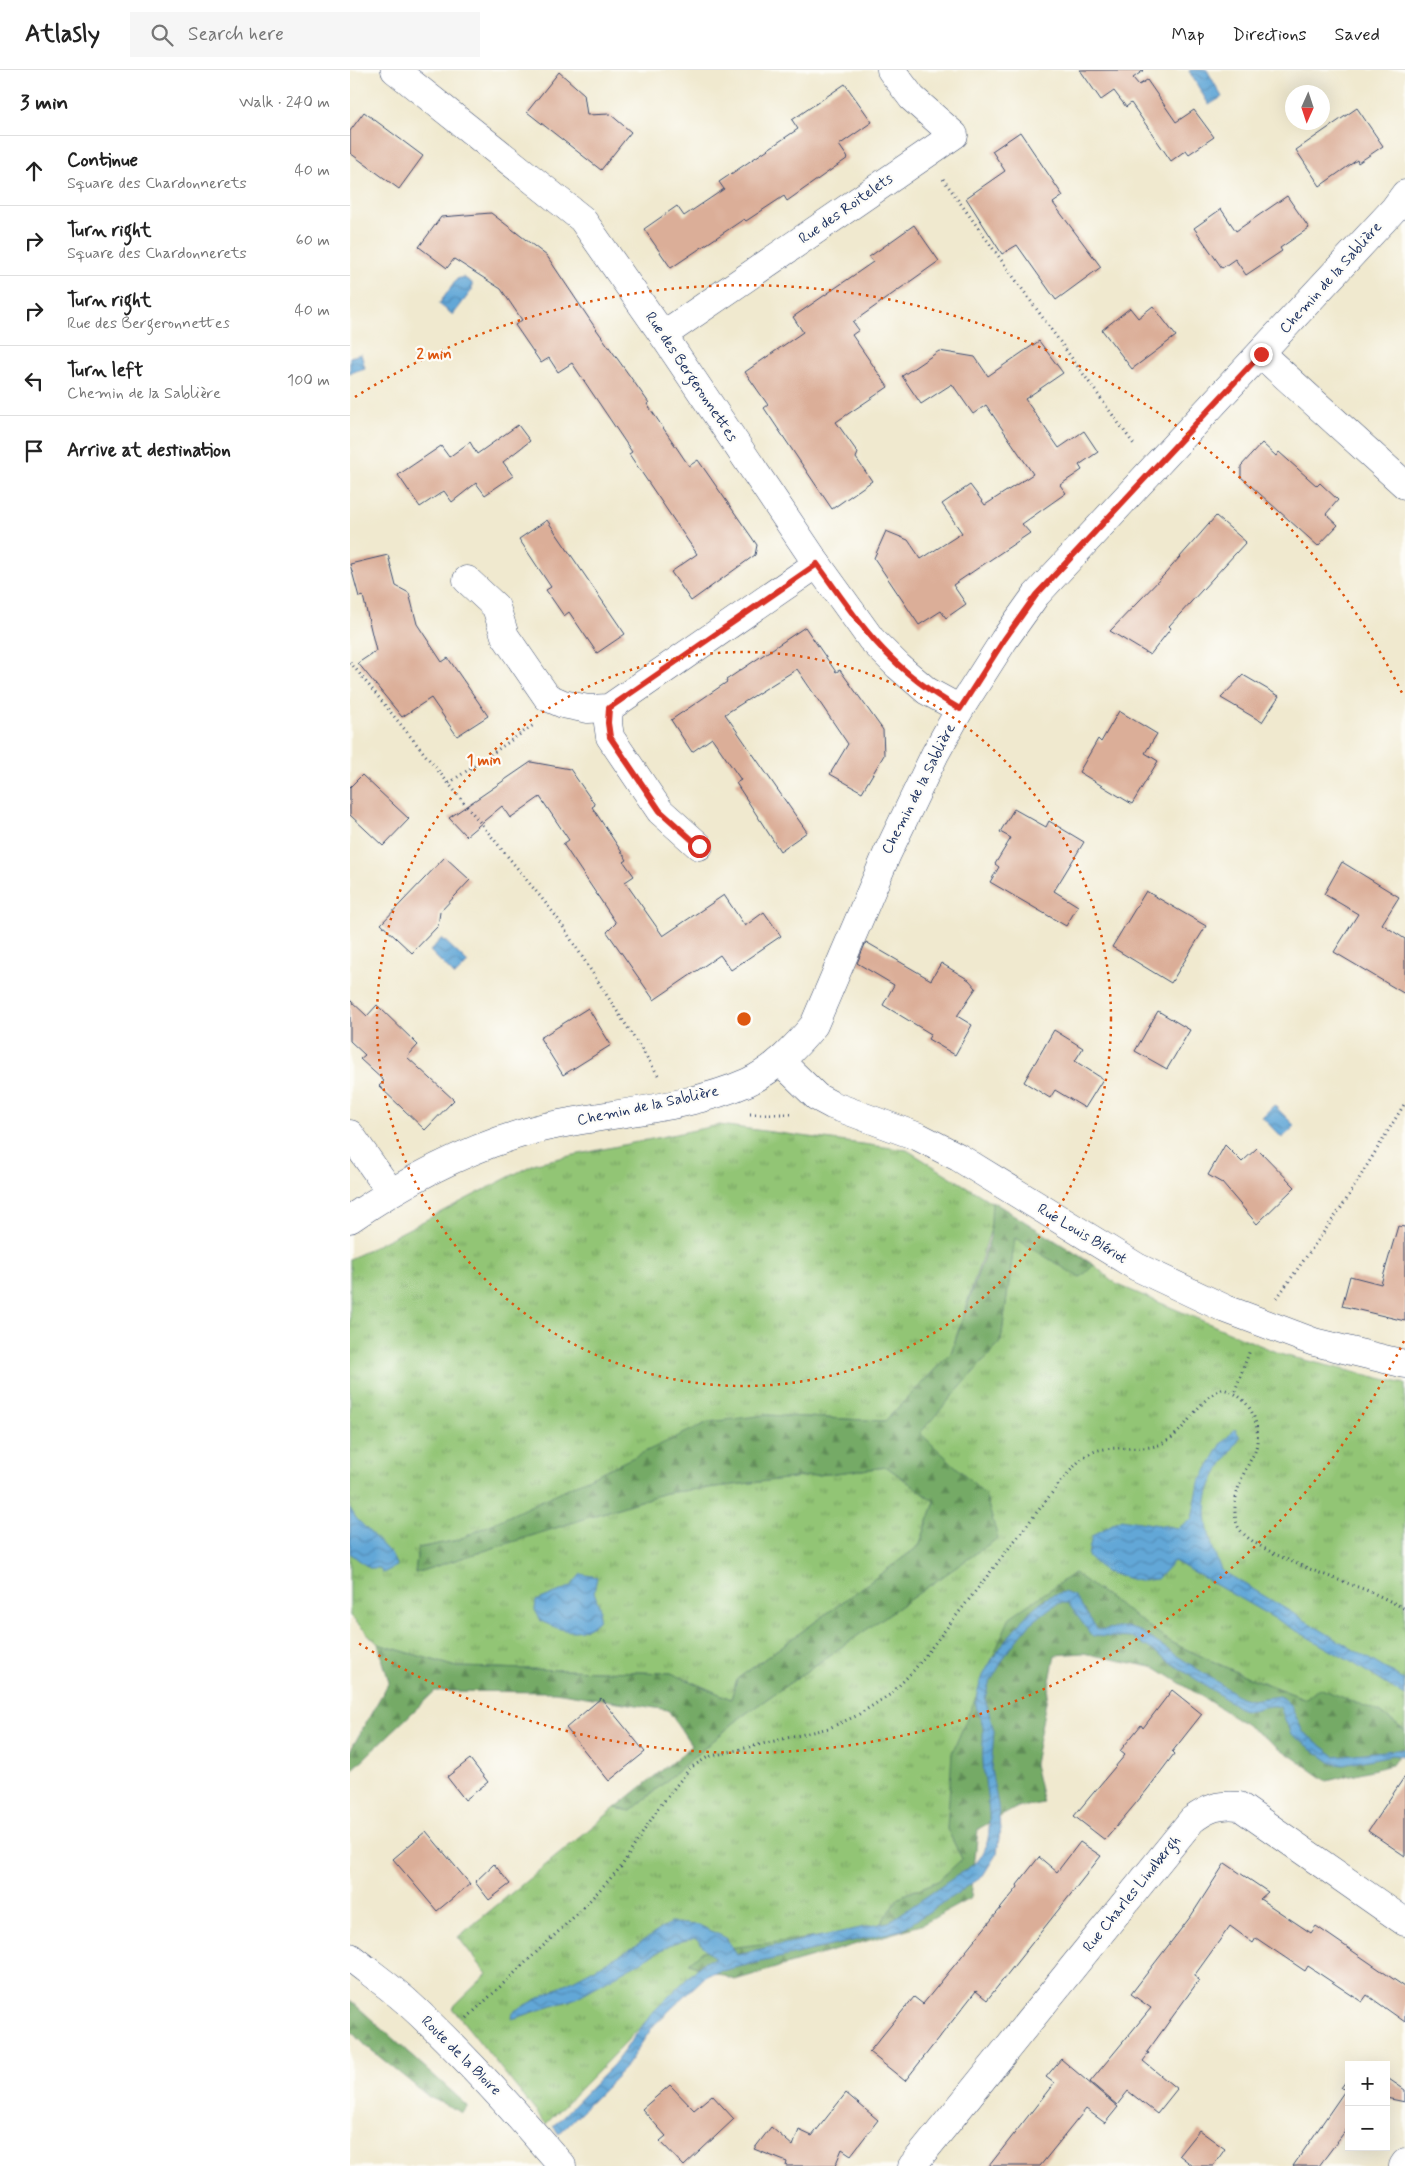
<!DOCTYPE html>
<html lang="en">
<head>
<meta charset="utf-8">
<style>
  :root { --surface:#fff; --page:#f6f6f6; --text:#222; --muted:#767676; --line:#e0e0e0 }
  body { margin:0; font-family:Mynerve,sans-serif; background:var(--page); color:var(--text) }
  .controls { position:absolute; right:15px; bottom:15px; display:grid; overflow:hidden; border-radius:0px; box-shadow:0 5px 20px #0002 }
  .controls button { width:45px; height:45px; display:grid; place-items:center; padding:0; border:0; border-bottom:1px solid var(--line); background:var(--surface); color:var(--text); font:25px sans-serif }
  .compass { position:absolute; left:935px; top:15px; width:45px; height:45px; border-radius:50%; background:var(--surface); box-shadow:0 5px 20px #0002; rotate:183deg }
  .stop { position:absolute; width:15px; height:15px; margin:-11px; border:4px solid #d93025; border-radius:50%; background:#fff }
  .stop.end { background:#d93025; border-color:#fff; box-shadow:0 1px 5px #0008 }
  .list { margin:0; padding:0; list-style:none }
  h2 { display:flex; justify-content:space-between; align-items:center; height:65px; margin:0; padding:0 20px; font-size:21px }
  h2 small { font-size:16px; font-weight:400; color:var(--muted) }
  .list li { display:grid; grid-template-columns:32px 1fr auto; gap:15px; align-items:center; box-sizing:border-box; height:70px; padding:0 20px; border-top:1px solid var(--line) }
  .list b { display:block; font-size:19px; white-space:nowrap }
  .list p { margin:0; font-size:16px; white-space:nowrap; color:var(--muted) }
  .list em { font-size:16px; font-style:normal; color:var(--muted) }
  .icon { flex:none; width:28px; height:28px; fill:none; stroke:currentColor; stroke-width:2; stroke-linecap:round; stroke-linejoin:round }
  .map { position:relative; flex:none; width:1055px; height:2096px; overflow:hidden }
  header { display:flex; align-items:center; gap:30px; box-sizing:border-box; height:70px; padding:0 25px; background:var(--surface); border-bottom:1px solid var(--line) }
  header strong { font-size:24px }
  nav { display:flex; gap:28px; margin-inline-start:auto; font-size:18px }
  .search { width:350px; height:45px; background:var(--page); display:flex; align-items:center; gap:12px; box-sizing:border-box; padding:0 18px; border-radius:0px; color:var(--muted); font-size:19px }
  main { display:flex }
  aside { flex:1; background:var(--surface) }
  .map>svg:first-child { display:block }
  .grass { fill:url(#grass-tufts); stroke:#567a6a }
  .forest { fill:url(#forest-firs); stroke:#486c62 }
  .water { fill:url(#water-waves); stroke:#3e6b9a }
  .building { fill:#dbae98 }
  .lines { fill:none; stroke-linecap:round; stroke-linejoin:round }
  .minor-casing { stroke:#3b4b6f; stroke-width:29 }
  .path { stroke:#3b4b6f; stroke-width:3; stroke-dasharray:1 4; stroke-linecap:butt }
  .minor { stroke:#fff; stroke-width:28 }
  .route { stroke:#d93025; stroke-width:6 }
  .ring { fill:none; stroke:#de5710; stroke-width:2.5; stroke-dasharray:2.5 5 }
  .labels { text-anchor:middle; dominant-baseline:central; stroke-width:4.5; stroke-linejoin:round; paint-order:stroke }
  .street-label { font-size:15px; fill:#1b2f5e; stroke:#fdfcf7 }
  .centre { fill:#de5710; stroke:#fdfcf7; stroke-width:2.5 }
  .ring-label { font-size:15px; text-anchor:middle; font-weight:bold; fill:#de5710; stroke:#fdfcf7; stroke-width:4.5; stroke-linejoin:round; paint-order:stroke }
</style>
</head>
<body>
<header>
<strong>Atlasly</strong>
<div class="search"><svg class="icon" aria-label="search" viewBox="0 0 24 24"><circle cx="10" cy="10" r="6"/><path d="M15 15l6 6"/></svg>Search here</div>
<nav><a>Map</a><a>Directions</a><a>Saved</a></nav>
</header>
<main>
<aside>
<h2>3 min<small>Walk · 240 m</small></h2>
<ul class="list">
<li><svg class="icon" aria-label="ahead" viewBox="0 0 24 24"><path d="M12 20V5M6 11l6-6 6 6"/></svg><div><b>Continue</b><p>Square des Chardonnerets</p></div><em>40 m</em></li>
<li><svg class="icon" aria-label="right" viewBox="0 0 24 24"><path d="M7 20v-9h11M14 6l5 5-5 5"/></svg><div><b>Turn right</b><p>Square des Chardonnerets</p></div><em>60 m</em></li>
<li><svg class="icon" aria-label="right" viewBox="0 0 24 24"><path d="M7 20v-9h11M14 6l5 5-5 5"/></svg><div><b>Turn right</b><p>Rue des Bergeronnettes</p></div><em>40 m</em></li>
<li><svg class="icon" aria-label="left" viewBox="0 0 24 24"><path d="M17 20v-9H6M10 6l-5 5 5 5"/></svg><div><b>Turn left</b><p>Chemin de la Sablière</p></div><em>100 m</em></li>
<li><svg class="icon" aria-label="arrive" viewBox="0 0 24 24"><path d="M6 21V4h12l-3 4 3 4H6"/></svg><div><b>Arrive at destination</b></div></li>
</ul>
</aside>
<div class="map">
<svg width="1055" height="2096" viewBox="0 0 1055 2096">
  <defs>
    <pattern id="grass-tufts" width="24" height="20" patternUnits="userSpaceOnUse" patternTransform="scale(1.25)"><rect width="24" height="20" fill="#92c575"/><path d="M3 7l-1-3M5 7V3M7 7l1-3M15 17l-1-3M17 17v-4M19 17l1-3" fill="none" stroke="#76a063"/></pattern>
    <pattern id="forest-firs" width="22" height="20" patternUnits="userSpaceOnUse" patternTransform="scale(1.25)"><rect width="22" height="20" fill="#75aa66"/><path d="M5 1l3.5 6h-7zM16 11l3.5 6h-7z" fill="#5f8b57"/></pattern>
    <pattern id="water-waves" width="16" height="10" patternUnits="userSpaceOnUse" patternTransform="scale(1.25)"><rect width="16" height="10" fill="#62a7d7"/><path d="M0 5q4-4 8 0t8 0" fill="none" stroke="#5088b2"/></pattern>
  </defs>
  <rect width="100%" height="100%" fill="#fdfcf7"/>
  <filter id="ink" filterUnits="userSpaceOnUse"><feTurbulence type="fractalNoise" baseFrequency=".02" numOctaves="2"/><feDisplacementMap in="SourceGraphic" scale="10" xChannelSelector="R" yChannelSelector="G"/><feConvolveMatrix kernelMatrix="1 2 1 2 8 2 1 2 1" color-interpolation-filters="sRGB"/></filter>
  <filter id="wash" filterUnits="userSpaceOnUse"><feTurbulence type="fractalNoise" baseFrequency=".0096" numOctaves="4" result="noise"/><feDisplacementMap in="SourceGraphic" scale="20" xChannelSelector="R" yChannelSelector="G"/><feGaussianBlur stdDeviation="1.12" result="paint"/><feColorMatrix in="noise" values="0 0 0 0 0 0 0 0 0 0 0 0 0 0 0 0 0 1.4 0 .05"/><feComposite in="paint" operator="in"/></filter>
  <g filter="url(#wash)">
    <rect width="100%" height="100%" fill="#f0e9cf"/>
    <polygon class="grass" points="369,1055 557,1080 744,1195 766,1214 933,1285 1055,1314 1055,1661 1030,1642 956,1629 893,1605 822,1573 723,1503 597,1759 613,1789 588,1811 549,1827 526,1860 339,1893 349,1897 196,2054 102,1938 137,1904 108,1867 265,1738 281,1741 391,1647 647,1468 635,1424 569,1363 651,1271 665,1167 640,1162 601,1283 535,1351 416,1345 108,1470 68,1478 65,1503 315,1423 537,1397 585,1432 569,1476 387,1609 381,1629 321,1603 107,1597 28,1574 0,1546 0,1189 186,1093"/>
    <g class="forest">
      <polygon points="642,1131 744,1195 730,1208 665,1168 651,1271 570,1363 635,1424 648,1468 391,1647 281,1741 265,1738 342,1676 318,1640 205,1622 85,1621 0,1702 0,1681 39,1612 28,1574 107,1597 321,1603 381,1629 387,1609 569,1476 585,1432 537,1397 315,1423 65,1503 68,1478 108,1470 358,1352 416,1345 535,1351 601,1283 640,1168"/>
      <polygon points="724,1503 822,1573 893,1605 956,1629 969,1618 1030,1642 1055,1661 1055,1676 1042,1695 977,1711 889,1650 806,1598 733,1583 705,1585 684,1694 693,1733 666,1738 628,1759 621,1828 571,1855 385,1910 339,1893 353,1881 526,1860 549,1827 588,1811 612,1789 597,1759 602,1683 660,1547"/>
      <polygon points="0,1930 118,2036 113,2043 79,2027 15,1975 0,1959"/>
    </g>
    <g class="water">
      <polygon points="841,0 857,0 872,27 859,35 839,1"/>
      <polygon points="113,207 122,213 122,220 103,245 89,234 107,209"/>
      <polygon points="11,284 15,298 0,303 0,287"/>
      <polygon points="92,868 118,893 105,906 80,881"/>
      <polygon points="924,1035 945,1056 932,1068 912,1047"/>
      <path d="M885 1359 890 1367C881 1382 869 1397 862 1413 849 1442 860 1473 871 1500L1054 1610 1055 1626 1003 1593 824 1491 807 1509 788 1511 755 1502 738 1486 742 1466 771 1449 828 1458 842 1449 849 1413 872 1373Z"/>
      <polygon points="0,1438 6,1448 41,1484 47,1496 33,1503 30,1498 19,1498 0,1483"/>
      <path d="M231 1504 247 1507 244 1522 250 1539 248 1551C229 1568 210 1560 191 1551L185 1540 186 1531 220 1517Z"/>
      <path d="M714 1522 724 1526 748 1560 776 1557 789 1561 890 1627 901 1630 930 1626 941 1636 953 1662 985 1686 1055 1679V1686L1042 1685 993 1695 982 1693 941 1664 930 1637C916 1632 904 1644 891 1639L784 1568 742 1566 718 1533H709L700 1538 679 1555 658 1581 638 1616 635 1629 644 1661 641 1700 648 1735 650 1760 647 1783 632 1807 551 1860 358 1904 304 1955 274 1999 209 2064 203 2056 264 1994 303 1942 355 1891 365 1889 346 1868 324 1873 224 1929 162 1949 163 1942 279 1880 320 1853 349 1855 376 1868 387 1884 539 1852 627 1792C650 1766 634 1722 633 1691 632 1680 634 1668 633 1657 631 1648 625 1640 626 1631 628 1605 650 1577 666 1558 679 1542 692 1526 714 1522Z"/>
    </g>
    <g id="blocks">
      <g class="building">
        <polygon points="730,0 794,0 783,8 789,15 797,10 826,52 844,40 864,67 839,84 836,80 821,91 781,33 776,37 764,21 751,30"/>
        <polygon points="209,2 234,24 237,45 260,44 281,62 251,100 177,42"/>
        <polygon points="495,14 522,52 489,75 498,88 437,131 434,126 396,151 394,149 321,198 294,159 327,136 334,146 374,119 369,112 448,59 442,50"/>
        <polygon points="1007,38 1033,76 1008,93 1007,90 970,116 946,80"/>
        <polygon points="14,42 73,86 49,119 0,83 0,61"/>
        <polygon points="670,62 713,126 703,133 751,197 706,230 667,175 652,184 616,128 655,101 642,81"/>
        <polygon points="937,126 959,158 930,178 932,181 896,205 885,189 872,198 844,158 871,139 886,161"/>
        <polygon points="141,143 197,186 244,256 299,333 297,334 339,396 348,390 407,475 405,485 341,531 321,502 347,484 279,384 282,382 222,293 208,302 199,288 191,293 165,255 172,250 151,219 104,189 97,198 69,177 91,147"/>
        <polygon points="564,155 589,191 503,252 509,260 502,265 538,317 486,352 508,383 506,388 522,411 482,439 414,338 418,335 395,302 453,262 443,247 523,192 519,187"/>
        <polygon points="803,236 826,266 782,299 752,260 780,238 788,248"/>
        <polygon points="689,271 713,303 675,329 709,378 734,361 748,382 729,395 732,400 710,415 716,423 672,454 680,463 603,515 616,534 596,548 591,541 569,555 524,488 536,461 558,470 571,489 612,463 592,434 620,415 635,435 683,404 636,335 623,344 602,314 571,334 552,306 589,281 625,287 638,306"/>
        <polygon points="168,355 180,371 153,392 163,406 135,425 126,413 102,432 94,421 70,437 48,405 91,376 99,387 120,372 127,384"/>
        <polygon points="912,373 926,386 929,382 967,416 970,413 988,430 976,444 988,455 968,476 891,407 891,396"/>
        <polygon points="866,446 896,472 819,556 821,558 800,585 760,561 815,504"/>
        <polygon points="197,450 275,564 247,583 219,542 214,546 196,520 201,517 169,469"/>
        <polygon points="38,485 46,516 59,523 67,554 92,592 98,588 138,646 107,666 81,628 52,647 8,593 26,581 13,526 9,527 0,494"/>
        <polygon points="455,557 486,602 490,600 533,660 534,685 512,722 480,704 498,674 447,599 375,644 457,762 430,781 386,713 391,710 362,668 342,682 321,650 377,612 376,610"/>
        <polygon points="893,605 929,626 912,652 871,628"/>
        <polygon points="769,641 807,664 795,683 808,691 782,734 729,702 748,669 751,672"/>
        <polygon points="181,692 220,699 245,735 242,737 277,790 274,792 284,806 275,812 313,866 374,825 395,856 414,842 431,866 381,900 370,885 304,930 257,862 266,853 213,774 219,770 190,727 160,748 152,736 116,766 99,748"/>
        <polygon points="12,705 59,749 33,776 0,745 0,717"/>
        <polygon points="664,739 696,757 699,751 734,772 704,821 728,836 716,856 640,812 649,797 645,794 661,768 650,762"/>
        <polygon points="95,787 120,810 90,842 88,856 62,883 31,854"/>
        <polygon points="992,792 1049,827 1032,854 1055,869 1055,924 984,882 1008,844 974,824"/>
        <polygon points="796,821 856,856 821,913 762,877"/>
        <polygon points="516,872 581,910 591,893 619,910 626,918 607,946 622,955 605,985 578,969 581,964 533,935 544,915 507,893"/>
        <polygon points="0,930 17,946 27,935 68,975 57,987 104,1030 75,1060 29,1016 34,1011 10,989 15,985 0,971"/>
        <polygon points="238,938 261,975 213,1005 190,968"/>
        <polygon points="808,941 840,960 817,999 785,981"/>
        <polygon points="704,960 733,978 725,991 753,1009 735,1038 705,1020 700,1028 674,1012"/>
        <polygon points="875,1075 892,1092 907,1078 945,1117 907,1154 872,1113 858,1105"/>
        <polygon points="1048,1156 1055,1157 1055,1251 992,1236 1000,1206 1031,1214"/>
        <polygon points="822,1620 852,1644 822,1682 824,1684 797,1720 755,1770 724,1746 775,1685 770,1681 791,1655 793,1658"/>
        <polygon points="251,1628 295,1682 259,1711 216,1658"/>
        <polygon points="120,1689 138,1712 115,1730 97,1707"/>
        <polygon points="1055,1706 1055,1786 1018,1761"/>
        <polygon points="76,1761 120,1814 87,1841 43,1789"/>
        <polygon points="730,1772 751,1786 637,1930 626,1921 555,2011 519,1982 564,1927 573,1934 668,1817 667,1815 689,1787 707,1802"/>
        <polygon points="875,1793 918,1822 910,1829 961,1863 966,1856 1055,1917 1055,1952 1017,1925 1012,1932 958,1896 955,1901 906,1868 903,1873 880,1856 844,1906 849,1910 797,1982 799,1983 793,1991 827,2019 807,2044 778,2021 767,2035 740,2012 801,1938 781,1924 841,1846"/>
        <polygon points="144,1794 160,1814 139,1830 125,1812"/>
        <polygon points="711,1989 768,2037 755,2053 736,2039 690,2096 639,2096 704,2013 696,2007"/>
        <polygon points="999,2007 999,2056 969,2096 943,2096 996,2019 991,2018"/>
        <polygon points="1036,2007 1055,2020 1055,2032 1036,2028"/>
        <polygon points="320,2015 344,2040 362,2025 384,2049 334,2096 310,2071 316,2066 292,2039"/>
        <polygon points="496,2023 528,2050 501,2085 492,2079 485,2096 436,2096 437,2092 404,2079 421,2057 443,2076 449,2060 462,2066"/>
        <polygon points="849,2060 875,2079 863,2096 843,2096 829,2085"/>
      </g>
    </g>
  </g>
  <g filter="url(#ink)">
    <use href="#blocks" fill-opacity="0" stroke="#3b4b6f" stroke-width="1"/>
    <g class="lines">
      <g class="minor-casing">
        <g id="minor">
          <polyline points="45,0 232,149 313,265 467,494 521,569 548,596 577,621 610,639"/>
          <polyline points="313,265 604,65 562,28 541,0"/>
          <polyline points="911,284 1055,415"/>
          <polyline points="117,510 146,537 155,566 197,627 213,634 238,639 259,638 467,494"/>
          <polyline points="259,638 258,653 260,667 310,741 349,776"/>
          <polyline points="430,991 467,1027 482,1035 569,1067 608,1087 787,1197 876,1239 964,1272 1055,1294"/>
          <polyline points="0,1064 40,1121"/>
          <path d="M0 1149C58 1109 119 1077 187 1059 256 1042 333 1041 398 1012 425 999 445 978 464 955L537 784 585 684 610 639 654 570 686 525 1044 139 1055 124"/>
          <path d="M0 1887C19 1902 39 1916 57 1932 112 1982 163 2039 212 2096"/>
          <path d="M562 2096 842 1750C858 1738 869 1734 889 1736L1055 1852"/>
          <polyline points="1053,2096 1055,2093"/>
        </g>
      </g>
      <g class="path">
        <polyline points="593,109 785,376"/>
        <polyline points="0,592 206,846 310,1008"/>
        <polyline points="99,713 185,654"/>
        <polyline points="400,1044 441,1044"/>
        <polyline points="927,1228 993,1135 1055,1033"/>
        <polyline points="885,1321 900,1280"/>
        <path d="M117 1948 228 1843 271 1797 307 1740 340 1698 358 1687 479 1658 506 1646 541 1624 564 1600 712 1410C719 1403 726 1393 734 1387 756 1370 789 1385 813 1373 839 1360 844 1332 872 1319 898 1324 912 1352 906 1378 905 1384 900 1390 898 1395 889 1412 881 1434 887 1454 894 1480 994 1511 1021 1522 1032 1527 1044 1533 1055 1539"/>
      </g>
      <use href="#minor" class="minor"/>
    </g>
  </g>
  <g class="lines" filter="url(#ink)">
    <path class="route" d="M349 776 310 741 260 667 258 653 259 638 467 494C512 557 540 600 610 639L654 570 686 525 911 284"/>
  </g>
  <g class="ring">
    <circle cx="394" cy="949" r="367"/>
    <path d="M1054 1271A734 734 0 0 1 5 1571M5 327A734 734 0 0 1 1054 627"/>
  </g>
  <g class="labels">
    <g class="street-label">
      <text transform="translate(496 139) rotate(-35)">Rue des Roitelets</text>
      <text transform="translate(981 208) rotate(-48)">Chemin de la Sablière</text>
      <text transform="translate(341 307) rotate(56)">Rue des Bergeronnettes</text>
      <text transform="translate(569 719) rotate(-63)">Chemin de la Sablière</text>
      <text transform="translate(298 1036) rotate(-12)">Chemin de la Sablière</text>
      <text transform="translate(732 1164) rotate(31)">Rue Louis Blériot</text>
      <text transform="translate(782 1824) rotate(-51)">Rue Charles Lindbergh</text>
      <text transform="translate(111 1986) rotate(45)">Route de la Bloire</text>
    </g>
  </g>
  <circle cx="394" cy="949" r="8" class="centre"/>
  <g class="ring-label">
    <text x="84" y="289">2 min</text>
    <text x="134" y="695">1 min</text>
  </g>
</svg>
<div class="controls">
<button>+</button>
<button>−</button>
</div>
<svg class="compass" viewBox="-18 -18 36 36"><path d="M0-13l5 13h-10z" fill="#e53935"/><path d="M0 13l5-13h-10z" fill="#767676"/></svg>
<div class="stop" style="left:349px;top:776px"></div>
<div class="stop end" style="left:911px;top:284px"></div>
</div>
</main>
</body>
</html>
